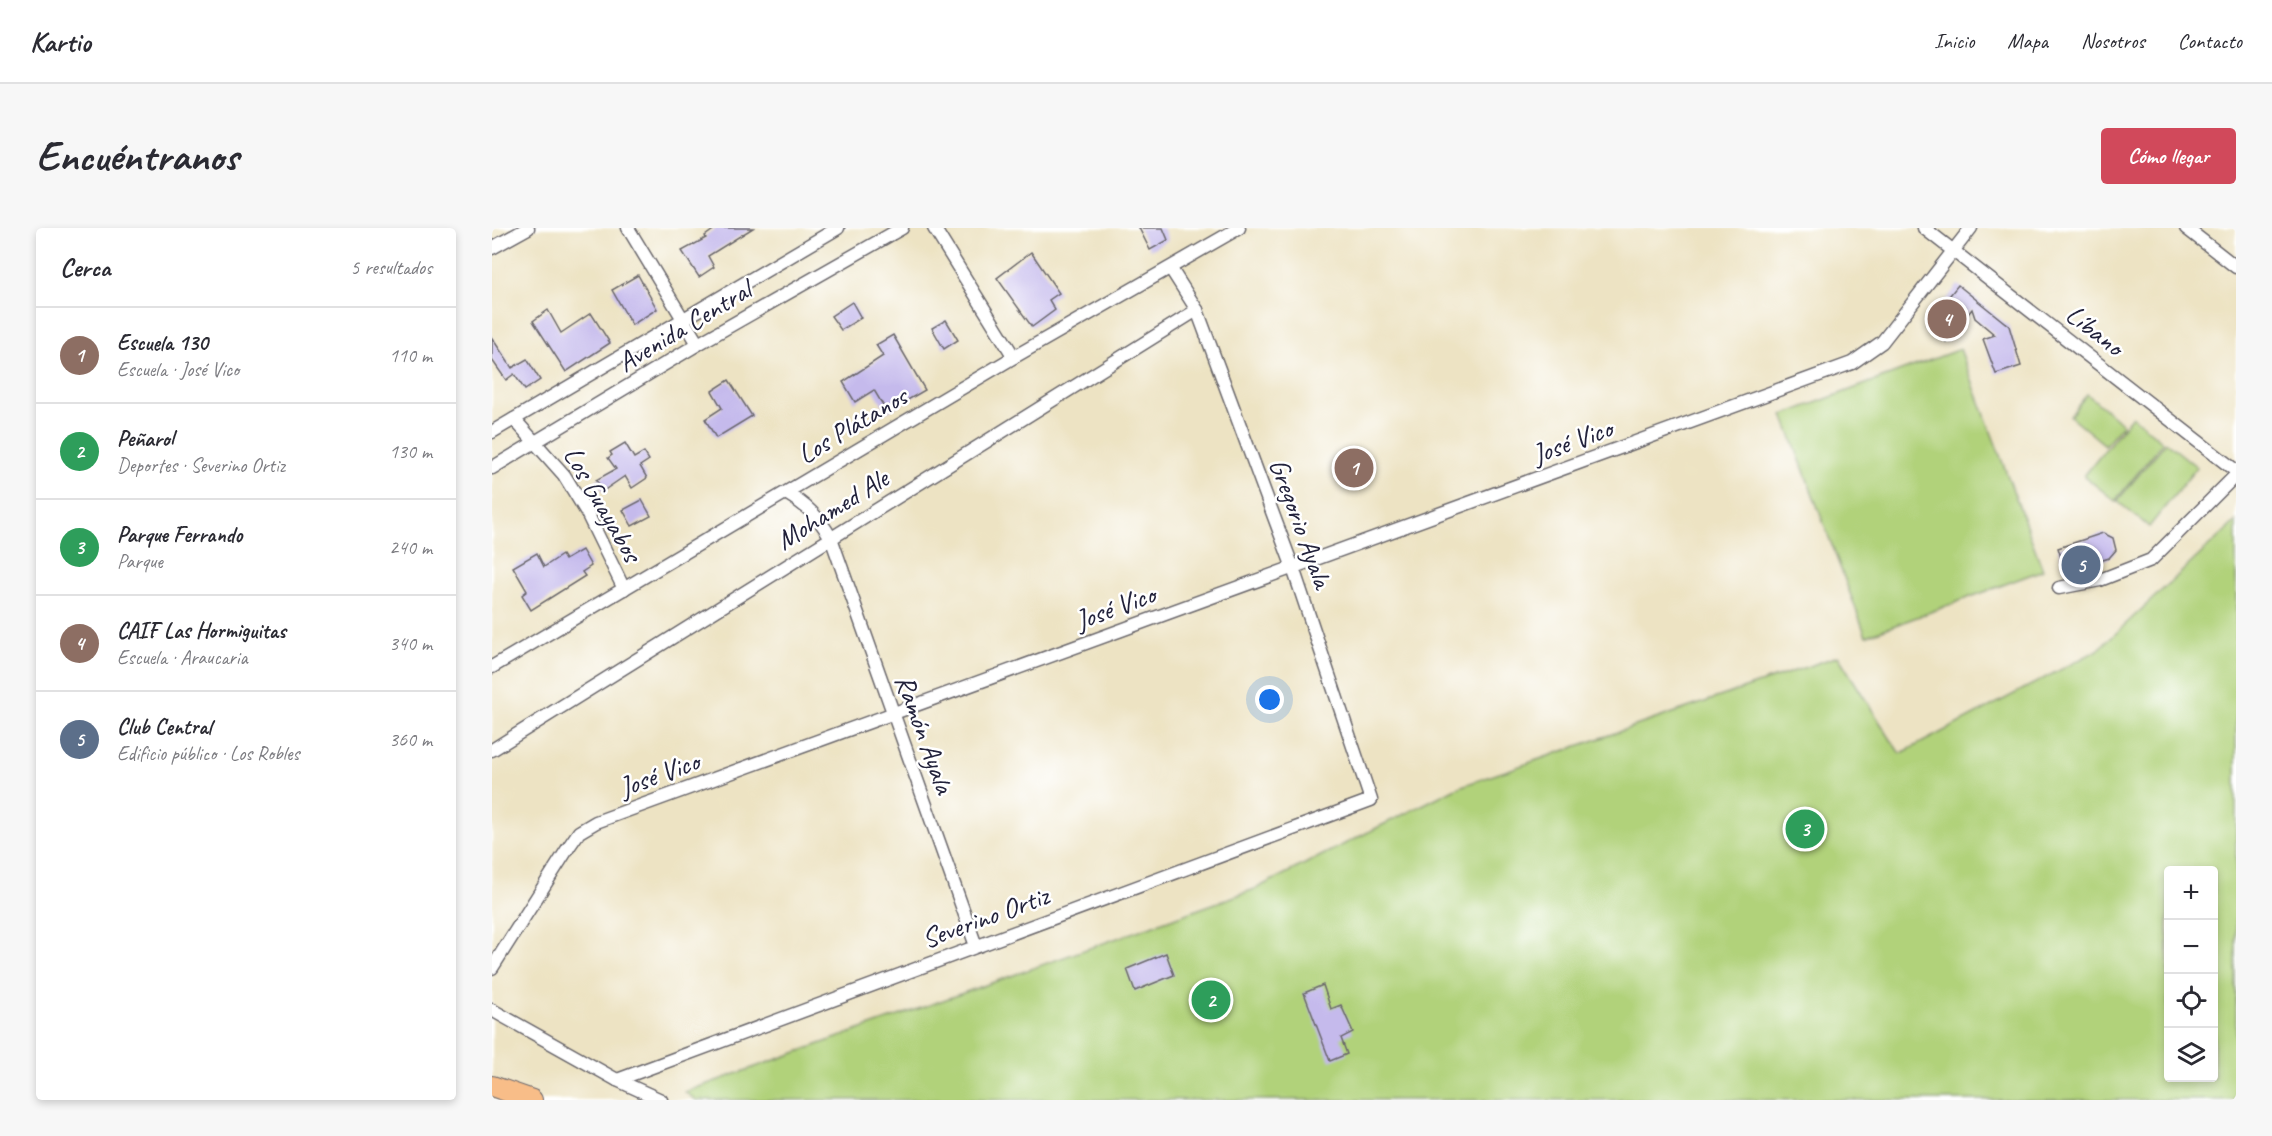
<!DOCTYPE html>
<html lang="es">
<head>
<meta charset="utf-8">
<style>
  :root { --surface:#fff; --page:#f7f7f7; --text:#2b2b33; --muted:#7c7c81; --line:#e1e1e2; --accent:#d1495b }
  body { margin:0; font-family:Caveat,sans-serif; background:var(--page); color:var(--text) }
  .controls { position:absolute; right:18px; bottom:18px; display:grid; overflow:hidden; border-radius:6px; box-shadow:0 3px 9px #0003 }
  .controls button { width:54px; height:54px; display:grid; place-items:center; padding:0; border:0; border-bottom:2px solid var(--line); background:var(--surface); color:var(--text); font:30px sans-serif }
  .you { position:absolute; left:778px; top:472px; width:21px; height:21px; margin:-15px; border:4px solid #fff; border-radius:50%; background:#1a73e8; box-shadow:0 0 0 9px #1a73e833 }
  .badge { display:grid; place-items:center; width:39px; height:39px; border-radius:50%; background:var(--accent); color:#fff; font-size:20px; font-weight:700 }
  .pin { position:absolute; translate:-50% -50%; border:3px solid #fff; box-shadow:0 2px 6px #0006 }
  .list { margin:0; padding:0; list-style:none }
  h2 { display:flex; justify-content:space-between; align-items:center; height:78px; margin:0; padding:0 24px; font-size:26px }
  h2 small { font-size:20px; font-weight:400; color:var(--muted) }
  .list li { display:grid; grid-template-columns:39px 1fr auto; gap:18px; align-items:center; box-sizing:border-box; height:96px; padding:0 24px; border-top:2px solid var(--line) }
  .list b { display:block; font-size:22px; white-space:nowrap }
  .list p { margin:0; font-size:20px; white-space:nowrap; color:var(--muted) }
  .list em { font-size:20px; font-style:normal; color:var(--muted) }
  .icon { flex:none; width:33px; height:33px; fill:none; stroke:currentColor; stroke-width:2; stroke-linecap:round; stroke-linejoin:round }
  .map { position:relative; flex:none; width:1744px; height:872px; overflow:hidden; border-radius:6px }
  header { display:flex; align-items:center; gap:36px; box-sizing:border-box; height:84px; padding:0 30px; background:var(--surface); border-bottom:2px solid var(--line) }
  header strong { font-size:28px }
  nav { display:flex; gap:33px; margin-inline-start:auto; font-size:21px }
  .intro { display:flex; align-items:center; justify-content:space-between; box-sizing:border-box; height:144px; padding:0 36px }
  h1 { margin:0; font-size:42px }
  .button { padding:15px 27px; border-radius:6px; background:var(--accent); color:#fff; font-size:21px; font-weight:700 }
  main { display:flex; gap:36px; padding:0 36px }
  aside { flex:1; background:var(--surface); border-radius:6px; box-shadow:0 3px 9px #0003 }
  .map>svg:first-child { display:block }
  .green { fill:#b1d27a; stroke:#6a7a5a; stroke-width:1.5; fill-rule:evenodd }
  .building { fill:#c5baec }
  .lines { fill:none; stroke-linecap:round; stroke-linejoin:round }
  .minor-casing { stroke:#69666b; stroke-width:15 }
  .trunk-casing { stroke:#69666b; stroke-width:22 }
  .minor { stroke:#fff; stroke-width:12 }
  .trunk { stroke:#f8bd88; stroke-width:20 }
  .labels { text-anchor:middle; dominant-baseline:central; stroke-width:5; stroke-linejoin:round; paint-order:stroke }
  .street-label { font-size:28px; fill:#22223b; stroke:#fff }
</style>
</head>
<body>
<header>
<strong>Kartio</strong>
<nav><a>Inicio</a><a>Mapa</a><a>Nosotros</a><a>Contacto</a></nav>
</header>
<div class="intro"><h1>Encuéntranos</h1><a class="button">Cómo llegar</a></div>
<main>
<aside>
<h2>Cerca<small>5 resultados</small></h2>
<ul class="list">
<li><span class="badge" style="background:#8d6e63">1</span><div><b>Escuela 130</b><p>Escuela · José Vico</p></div><em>110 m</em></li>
<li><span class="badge" style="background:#2e9e5b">2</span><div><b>Peñarol</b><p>Deportes · Severino Ortiz</p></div><em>130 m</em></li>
<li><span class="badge" style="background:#2e9e5b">3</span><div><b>Parque Ferrando</b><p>Parque</p></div><em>240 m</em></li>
<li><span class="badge" style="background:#8d6e63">4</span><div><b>CAIF Las Hormiguitas</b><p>Escuela · Araucaria</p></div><em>340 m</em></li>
<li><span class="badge" style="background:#5c6f8a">5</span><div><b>Club Central</b><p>Edificio público · Los Robles</p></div><em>360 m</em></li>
</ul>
</aside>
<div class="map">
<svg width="1744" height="872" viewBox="0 0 1744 872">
  <rect width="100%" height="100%" fill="#fff"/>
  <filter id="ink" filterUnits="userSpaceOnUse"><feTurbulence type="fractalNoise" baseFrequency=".0167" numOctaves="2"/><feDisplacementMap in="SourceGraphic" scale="12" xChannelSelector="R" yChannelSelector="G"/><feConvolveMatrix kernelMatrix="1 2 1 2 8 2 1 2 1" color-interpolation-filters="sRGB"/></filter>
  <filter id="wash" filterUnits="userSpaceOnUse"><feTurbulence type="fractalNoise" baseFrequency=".008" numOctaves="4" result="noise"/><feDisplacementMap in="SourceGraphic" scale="24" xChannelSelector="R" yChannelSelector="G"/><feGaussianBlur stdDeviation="1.35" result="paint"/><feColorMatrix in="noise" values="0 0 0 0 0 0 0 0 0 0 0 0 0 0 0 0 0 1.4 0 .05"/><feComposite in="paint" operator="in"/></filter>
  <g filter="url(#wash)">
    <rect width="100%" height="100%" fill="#ede3c3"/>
    <g class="green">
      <polygon points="1468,121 1551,342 1374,408 1291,187"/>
      <polygon points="1595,166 1631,196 1613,217 1578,188"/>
      <polygon points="1640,188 1671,214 1623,273 1592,248"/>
      <polygon points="1674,214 1705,239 1657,299 1625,273"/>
      <path d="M1744 293V872H204L193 864 763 661 964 560 1346 428 1408 526 1606 422ZM1676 642H1722V850H1676Z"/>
    </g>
    <g id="blocks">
      <g class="building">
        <polygon points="224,0 261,0 216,28 222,39 207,49 190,23 214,10 213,8"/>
        <polygon points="647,0 671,0 676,12 658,22"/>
        <polygon points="539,24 567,65 557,72 563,82 540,99 505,50"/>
        <polygon points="146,47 165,81 140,97 120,62"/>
        <polygon points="1466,57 1517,98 1529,138 1504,146 1491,111 1503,107 1483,90 1480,81 1454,114 1434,97"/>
        <polygon points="360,74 369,90 349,102 339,88"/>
        <polygon points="56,82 69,105 99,85 118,115 74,144 41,93"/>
        <polygon points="454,92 466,112 452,121 440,100"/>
        <polygon points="401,107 433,162 395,184 382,162 363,174 351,154 391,128 384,117"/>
        <polygon points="0,110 20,140 35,131 48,152 33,162 22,146 14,152 0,132"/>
        <polygon points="237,152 260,188 224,210 213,191 230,180 220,163"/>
        <polygon points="133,215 142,230 152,224 157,232 148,238 155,250 140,260 133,248 111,263 104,252 124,241 116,230 120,227 118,224"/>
        <polygon points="150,272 159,288 140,298 131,282"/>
        <polygon points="1611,305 1621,310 1624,322 1617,330 1574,344 1566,320"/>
        <polygon points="90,322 99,338 90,344 93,348 39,382 30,367 35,363 21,339 45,325 52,339 70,327 73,332"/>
        <polygon points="674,725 682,747 643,763 635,741"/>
        <polygon points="831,757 839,781 849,777 861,804 849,810 855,826 838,833 812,765"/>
      </g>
    </g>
  </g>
  <g filter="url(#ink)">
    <use href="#blocks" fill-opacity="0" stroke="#69666b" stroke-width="1.5"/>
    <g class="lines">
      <g class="minor-casing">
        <g id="minor">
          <polyline points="136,0 206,116"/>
          <polyline points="442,0 522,129"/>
          <polyline points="1432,0 1744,243"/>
          <polyline points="1694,0 1744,39"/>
          <polyline points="0,20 36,0"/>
          <polyline points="22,191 72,247 94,283 132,361"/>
          <polyline points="0,204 346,0"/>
          <polyline points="0,240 206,116 410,0"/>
          <path d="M294 265C314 277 327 289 339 310L484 718"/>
          <polyline points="1567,360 1608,352 1659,332 1744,247"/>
          <polyline points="0,439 522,129 747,0"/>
          <polyline points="0,522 705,82"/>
          <polyline points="0,740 78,617 87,604 104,594 1360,135 1390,114 1479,0"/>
          <polyline points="0,782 125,852 169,872"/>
          <polyline points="125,852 879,572 801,340 705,82 679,41"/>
        </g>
      </g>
      <g class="trunk-casing">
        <polyline id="trunk" points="0,858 40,872"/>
      </g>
      <use href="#minor" class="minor"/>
      <use href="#trunk" class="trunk"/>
    </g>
  </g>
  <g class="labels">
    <g class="street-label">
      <text transform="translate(192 98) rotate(-31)">Avenida Central</text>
      <text transform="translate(1603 102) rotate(38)">Líbano</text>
      <text transform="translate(360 197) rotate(-31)">Los Plátanos</text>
      <text transform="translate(1080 213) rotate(-20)">José Vico</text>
      <text transform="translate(111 276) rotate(60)">Los Guayabos</text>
      <text transform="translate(340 281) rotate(-32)">Mohamed Ale</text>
      <text transform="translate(809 295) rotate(70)">Gregorio Ayala</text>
      <text transform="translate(623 379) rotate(-20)">José Vico</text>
      <text transform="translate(433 506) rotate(70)">Ramón Ayala</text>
      <text transform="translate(167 546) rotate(-20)">José Vico</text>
      <text transform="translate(493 689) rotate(-20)">Severino Ortiz</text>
    </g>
  </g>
</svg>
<div class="controls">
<button>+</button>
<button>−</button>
<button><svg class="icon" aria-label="locate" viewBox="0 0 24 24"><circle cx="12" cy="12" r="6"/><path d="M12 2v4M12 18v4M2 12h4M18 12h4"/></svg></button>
<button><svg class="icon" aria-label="layers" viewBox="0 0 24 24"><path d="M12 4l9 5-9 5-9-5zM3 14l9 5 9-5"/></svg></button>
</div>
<div class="you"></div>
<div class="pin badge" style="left:862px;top:240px;background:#8d6e63">1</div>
<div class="pin badge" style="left:719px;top:772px;background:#2e9e5b">2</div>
<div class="pin badge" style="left:1313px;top:601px;background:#2e9e5b">3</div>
<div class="pin badge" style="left:1455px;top:91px;background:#8d6e63">4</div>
<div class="pin badge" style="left:1589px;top:337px;background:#5c6f8a">5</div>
</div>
</main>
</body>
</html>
